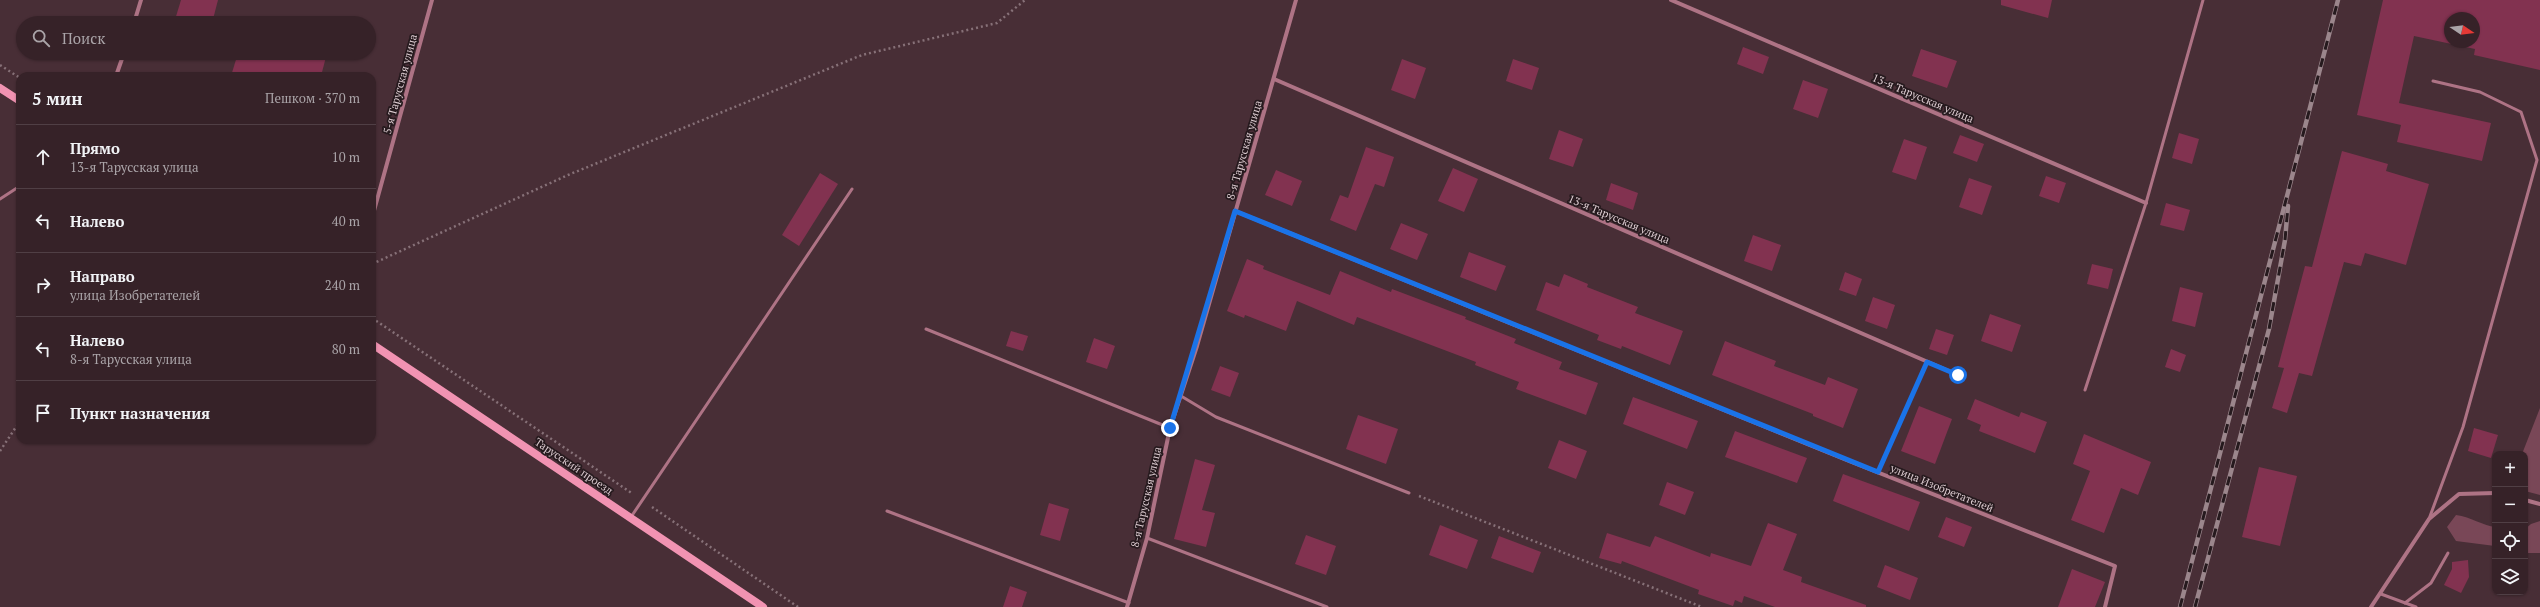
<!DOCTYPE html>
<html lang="ru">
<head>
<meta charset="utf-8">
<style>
  :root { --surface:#362228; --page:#412f34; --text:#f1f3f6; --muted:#aaa4a8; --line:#503f45 }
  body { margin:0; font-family:"PT Serif",serif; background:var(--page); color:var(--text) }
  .controls { position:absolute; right:12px; bottom:12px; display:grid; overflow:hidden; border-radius:8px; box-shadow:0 1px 3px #0004 }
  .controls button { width:36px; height:36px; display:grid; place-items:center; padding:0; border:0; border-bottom:1px solid var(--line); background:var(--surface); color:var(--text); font:20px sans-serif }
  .compass { position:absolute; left:2444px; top:12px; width:36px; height:36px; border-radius:50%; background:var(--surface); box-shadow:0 1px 3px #0004; rotate:103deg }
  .stop { position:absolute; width:12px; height:12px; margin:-9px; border:3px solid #1a73e8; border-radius:50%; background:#fff }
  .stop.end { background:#1a73e8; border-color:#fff; box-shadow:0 1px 4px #0008 }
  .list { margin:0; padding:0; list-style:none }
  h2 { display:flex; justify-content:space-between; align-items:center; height:52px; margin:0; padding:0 16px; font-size:17px }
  h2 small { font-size:13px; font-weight:400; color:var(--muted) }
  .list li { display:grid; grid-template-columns:26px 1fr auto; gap:12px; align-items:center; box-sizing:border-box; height:64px; padding:0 16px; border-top:1px solid var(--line) }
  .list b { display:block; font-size:15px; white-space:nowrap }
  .list p { margin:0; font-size:13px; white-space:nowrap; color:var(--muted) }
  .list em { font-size:13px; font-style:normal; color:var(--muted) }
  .icon { flex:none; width:22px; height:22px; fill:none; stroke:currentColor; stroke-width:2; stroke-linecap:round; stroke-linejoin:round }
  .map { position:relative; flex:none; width:2540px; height:607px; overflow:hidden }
  .search { position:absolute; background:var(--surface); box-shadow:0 1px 3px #0004; left:16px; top:16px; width:360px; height:44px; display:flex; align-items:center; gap:10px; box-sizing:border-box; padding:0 14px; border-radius:22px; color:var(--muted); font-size:15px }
  .panel { position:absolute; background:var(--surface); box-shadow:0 1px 3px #0004; left:16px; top:72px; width:360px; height:372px; border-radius:12px }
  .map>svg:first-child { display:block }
  .green { fill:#794757 }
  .building { fill:#823250; fill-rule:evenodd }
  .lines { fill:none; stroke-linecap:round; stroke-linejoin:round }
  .path { stroke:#877178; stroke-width:2.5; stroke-dasharray:2 3; stroke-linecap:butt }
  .lane { stroke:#ae7385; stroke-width:3 }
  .street { stroke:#ae7385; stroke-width:4 }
  .secondary { stroke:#f193b2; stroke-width:8 }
  .rail-casing { stroke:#9b868c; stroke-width:4.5 }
  .rail { stroke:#261a1e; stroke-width:3; stroke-dasharray:9; stroke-linecap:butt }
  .route { stroke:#1a73e8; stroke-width:5 }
  .labels { text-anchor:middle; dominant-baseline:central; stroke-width:3.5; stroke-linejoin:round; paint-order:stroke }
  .street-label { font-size:11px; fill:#ddccd1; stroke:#261a1e }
</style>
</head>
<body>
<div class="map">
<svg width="2540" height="607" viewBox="0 0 2540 607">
  <rect width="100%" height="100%" fill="#482e36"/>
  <g class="green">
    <polygon points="2540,408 2540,495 2525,491 2525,454 2522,454"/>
    <path d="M2456 515C2471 517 2484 526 2495 527V546L2456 541 2447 527Z"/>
    <polygon points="2540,521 2540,553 2525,553 2525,529 2531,524"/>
  </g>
  <g class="building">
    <polygon points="181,0 218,0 212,23 174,23"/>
    <polygon points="2001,0 2052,0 2048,18 2001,5"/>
    <path d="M2383 0H2540V70L2474 55 2475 49 2414 36 2399 103 2491 123 2482 161 2397 142 2401 125 2357 115ZM2450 18H2474V42H2450Z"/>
    <polygon points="1743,47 1769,57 1763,74 1737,64"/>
    <polygon points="1921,49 1957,61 1947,88 1912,76"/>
    <polygon points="238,53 327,53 321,76 231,76"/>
    <polygon points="1402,59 1426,68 1415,99 1391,90"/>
    <polygon points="1513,59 1539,68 1532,90 1506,81"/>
    <polygon points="1803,80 1828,89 1818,118 1793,109"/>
    <polygon points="1559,130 1583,139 1573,167 1549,159"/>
    <polygon points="2179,133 2199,139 2192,164 2172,158"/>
    <polygon points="1960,135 1984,144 1977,162 1953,153"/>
    <polygon points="1904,139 1927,147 1916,180 1892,172"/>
    <polygon points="1366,147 1394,157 1384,187 1375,184 1356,231 1330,220 1340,195 1348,198"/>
    <polygon points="2342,151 2388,164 2386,171 2429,184 2406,265 2365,253 2361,266 2344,262 2312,376 2299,373 2287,413 2272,408 2284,368 2278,367 2305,266 2312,267"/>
    <polygon points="1453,168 1478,179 1464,212 1438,201"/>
    <polygon points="1276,170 1302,181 1292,206 1265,195"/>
    <polygon points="820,173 838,184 799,246 782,235"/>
    <polygon points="2046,176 2066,183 2059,203 2039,196"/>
    <polygon points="1969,178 1992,186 1982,215 1959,207"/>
    <polygon points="1611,183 1638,193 1633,210 1606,200"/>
    <polygon points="2166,203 2190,210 2184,231 2160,225"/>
    <polygon points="1401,223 1428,234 1417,260 1390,249"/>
    <polygon points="1753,235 1781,245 1772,271 1744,261"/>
    <polygon points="1469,252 1506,266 1496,291 1460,277"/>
    <polygon points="1247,259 1264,266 1263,269 1330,295 1340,271 1391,292 1392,289 1466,317 1465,319 1516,339 1514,343 1562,362 1559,369 1598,383 1586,415 1516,389 1519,382 1475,365 1476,362 1357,317 1354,325 1297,301 1286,331 1245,315 1244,318 1227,311"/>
    <polygon points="2092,264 2113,269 2108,289 2087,284"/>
    <polygon points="1845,272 1862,279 1856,296 1839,290"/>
    <polygon points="1564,274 1588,284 1587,287 1638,307 1635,313 1683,331 1670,365 1622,346 1621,349 1597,340 1599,335 1536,310 1546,282 1559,287"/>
    <polygon points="2180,287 2203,293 2195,327 2172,321"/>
    <polygon points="1873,297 1895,305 1887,329 1865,321"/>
    <polygon points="1990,314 2021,325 2012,352 1981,341"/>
    <polygon points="1936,329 1954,335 1947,355 1929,349"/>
    <polygon points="1011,331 1028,336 1023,351 1006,346"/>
    <polygon points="1094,338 1115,346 1107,369 1086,362"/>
    <polygon points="1725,341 1776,361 1774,366 1825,385 1828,377 1858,389 1843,428 1813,416 1813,414 1712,375"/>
    <polygon points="2171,349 2186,355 2180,372 2165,367"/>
    <polygon points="1220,366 1239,373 1230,397 1211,390"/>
    <polygon points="1633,397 1698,421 1687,449 1623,424"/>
    <polygon points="1975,399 2019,417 2021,412 2047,422 2035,453 1979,431 1981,425 1967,419"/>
    <polygon points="1919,406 1952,419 1935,464 1901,451"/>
    <polygon points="1358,415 1398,429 1386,464 1346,449"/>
    <polygon points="2474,428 2498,435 2491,458 2468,451"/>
    <polygon points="1735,431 1807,458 1797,483 1725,457"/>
    <polygon points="2084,434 2151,462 2138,495 2121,488 2104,533 2071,520 2090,471 2073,464"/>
    <polygon points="1559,440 1587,451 1576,479 1548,468"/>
    <polygon points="1195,459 1215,465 1202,510 1215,513 1206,547 1174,539"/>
    <polygon points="2259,467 2297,476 2280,546 2242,537"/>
    <polygon points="1843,474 1920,502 1909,531 1833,501"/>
    <polygon points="1667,482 1694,492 1685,515 1659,505"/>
    <polygon points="1049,503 1069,509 1060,541 1040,535"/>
    <polygon points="1946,517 1972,527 1964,547 1938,537"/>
    <polygon points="1768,523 1797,534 1783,570 1802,577 1801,582 1866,605 1866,607 1775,607 1744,596 1742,603 1735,600 1733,606 1698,594 1699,590 1622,561 1621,564 1599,558 1607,533 1650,547 1655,536 1710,557 1711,553 1751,566"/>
    <polygon points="1440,525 1478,540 1467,569 1429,555"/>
    <polygon points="1306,535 1336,546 1326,575 1295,564"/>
    <polygon points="1499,536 1541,552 1533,573 1491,558"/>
    <polygon points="2468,560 2469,577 2461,593 2444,585 2452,569 2452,562"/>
    <polygon points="1885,565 1918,578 1910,600 1877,587"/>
    <polygon points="2072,569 2105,582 2095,607 2058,607"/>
    <polygon points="1010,586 1027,592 1022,607 1003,607"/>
  </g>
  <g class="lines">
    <g class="path">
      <polyline points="0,65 20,78"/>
      <polyline points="372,264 568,175 862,55 997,23 1025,0"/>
      <polyline points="372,318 633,494"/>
      <polyline points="0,451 20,421"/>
      <polyline points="1419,496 1702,607"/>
      <polyline points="652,507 798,607"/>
    </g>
    <g class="lane">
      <polyline points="0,199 20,186"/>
      <polyline points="926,329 1170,428"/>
      <polyline points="2085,390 2146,203 2203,0"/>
      <polyline points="1181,396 1216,417 1409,493"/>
      <polyline points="1878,472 1927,362"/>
      <polyline points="887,511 1129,603"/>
      <polyline points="631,517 852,189"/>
      <polyline points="2429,519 2463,427 2537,160 2521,112 2480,92 2433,81"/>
      <polyline points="1147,538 1327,607"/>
      <polyline points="2381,594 2416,607"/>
      <polyline points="2405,603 2431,583 2448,553"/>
    </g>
    <g class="street">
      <polyline points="1671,0 2146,203"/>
      <polyline points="134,23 141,0"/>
      <polyline points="116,76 124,53"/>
      <polyline points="1274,79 1958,375"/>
      <polyline points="1235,211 1849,461 2115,566 2105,607"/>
      <polyline points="372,218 432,0"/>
      <polyline points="2525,500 2540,504"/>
      <polyline points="1127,607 1147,538 1170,428 1197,346 1296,0"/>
      <polyline points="2371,607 2429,519 2459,494 2495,493"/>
    </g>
    <g class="secondary">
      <polyline points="0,88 20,101"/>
      <polyline points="372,344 763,607"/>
    </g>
    <g class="rail-casing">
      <g id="rail">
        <polyline points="2180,607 2338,0"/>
        <polyline points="2195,607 2269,329 2285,240 2288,206"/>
      </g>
    </g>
    <use href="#rail" class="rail"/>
  </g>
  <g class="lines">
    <polyline class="route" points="1170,428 1235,211 1878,472 1927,362 1958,375"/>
  </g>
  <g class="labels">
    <g class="street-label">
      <text transform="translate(400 84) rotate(-75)">5-я Тарусская улица</text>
      <text transform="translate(1923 98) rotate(23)">13-я Тарусская улица</text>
      <text transform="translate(1244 150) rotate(-74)">8-я Тарусская улица</text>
      <text transform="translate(1619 219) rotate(23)">13-я Тарусская улица</text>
      <text transform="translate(574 466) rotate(34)">Тарусский проезд</text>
      <text transform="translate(1942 488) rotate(22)">улица Изобретателей</text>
      <text transform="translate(1146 497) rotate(-77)">8-я Тарусская улица</text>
    </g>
  </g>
</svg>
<div class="controls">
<button>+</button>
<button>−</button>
<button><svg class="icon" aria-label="locate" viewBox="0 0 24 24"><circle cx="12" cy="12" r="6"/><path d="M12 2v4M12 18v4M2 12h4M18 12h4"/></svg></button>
<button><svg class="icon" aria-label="layers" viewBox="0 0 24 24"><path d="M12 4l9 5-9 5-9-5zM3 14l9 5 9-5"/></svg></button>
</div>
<svg class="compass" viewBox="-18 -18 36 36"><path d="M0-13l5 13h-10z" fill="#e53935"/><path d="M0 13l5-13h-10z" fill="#aaa4a8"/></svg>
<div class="stop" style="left:1958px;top:375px"></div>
<div class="stop end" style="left:1170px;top:428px"></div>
<div class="search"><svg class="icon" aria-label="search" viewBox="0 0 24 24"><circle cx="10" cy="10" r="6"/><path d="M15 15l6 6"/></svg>Поиск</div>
<section class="panel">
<h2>5 мин<small>Пешком · 370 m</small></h2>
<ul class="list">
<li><svg class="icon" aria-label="ahead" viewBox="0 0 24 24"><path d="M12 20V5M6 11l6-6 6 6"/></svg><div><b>Прямо</b><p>13-я Тарусская улица</p></div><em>10 m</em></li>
<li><svg class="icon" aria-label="left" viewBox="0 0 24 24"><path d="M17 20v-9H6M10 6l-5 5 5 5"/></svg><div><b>Налево</b></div><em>40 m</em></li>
<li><svg class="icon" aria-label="right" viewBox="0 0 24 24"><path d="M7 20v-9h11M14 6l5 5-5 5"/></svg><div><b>Направо</b><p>улица Изобретателей</p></div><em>240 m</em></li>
<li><svg class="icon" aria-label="left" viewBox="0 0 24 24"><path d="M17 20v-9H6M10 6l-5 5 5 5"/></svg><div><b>Налево</b><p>8-я Тарусская улица</p></div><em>80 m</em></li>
<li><svg class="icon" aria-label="arrive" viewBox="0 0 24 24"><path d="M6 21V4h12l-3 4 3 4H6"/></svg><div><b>Пункт назначения</b></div></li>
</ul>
</section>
</div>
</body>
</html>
